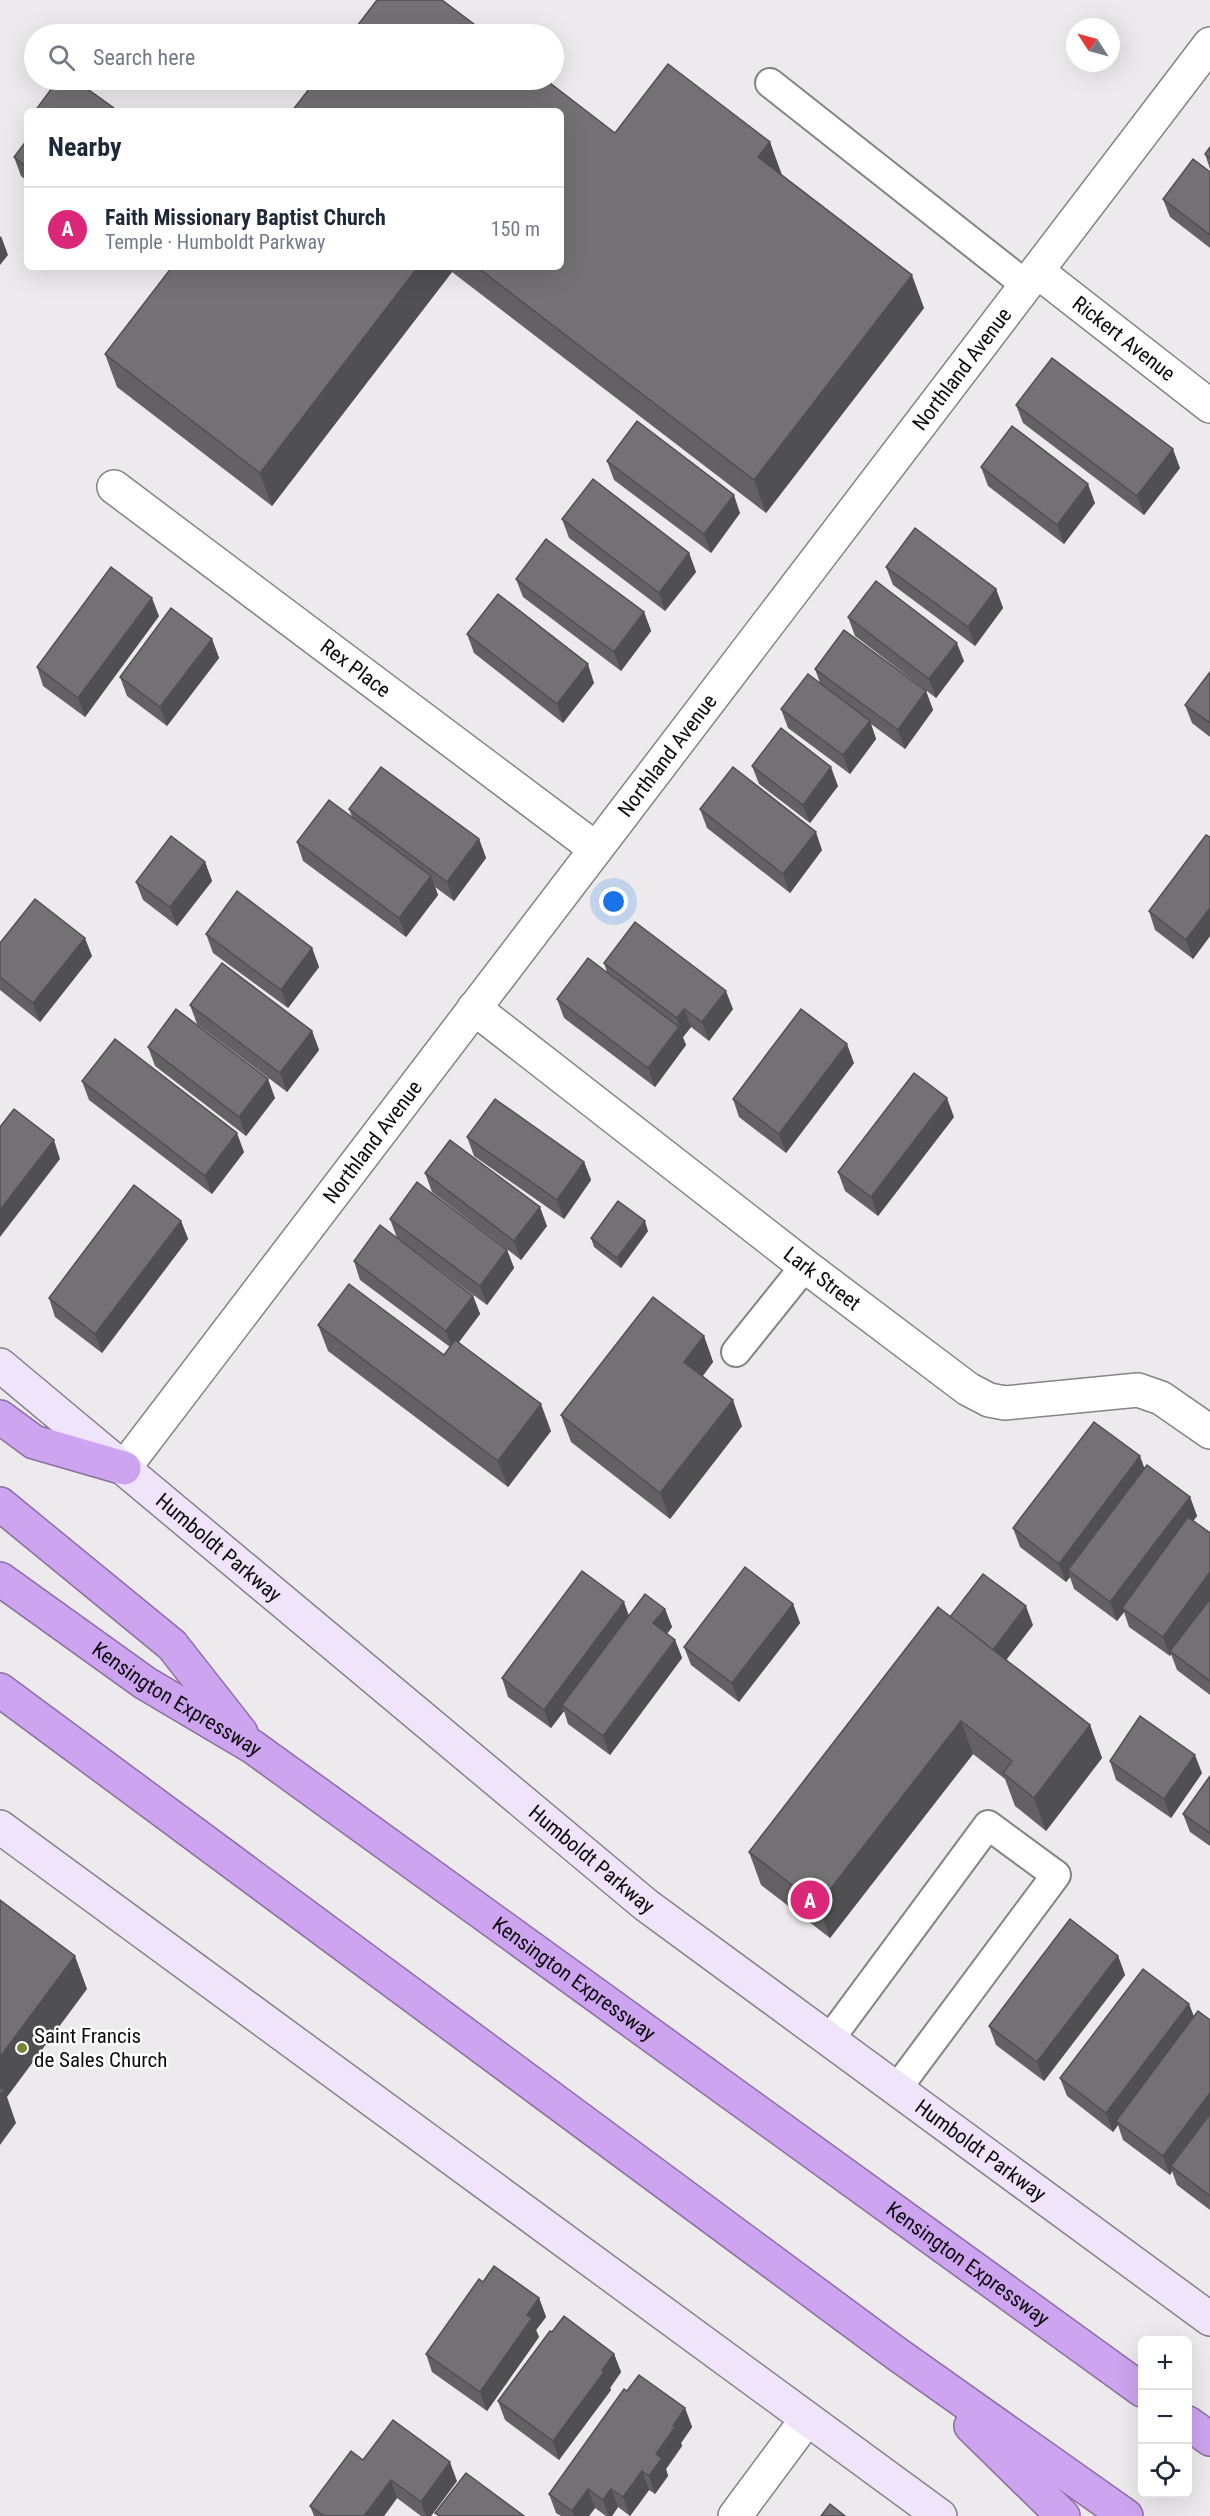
<!DOCTYPE html>
<html lang="en">
<head>
<meta charset="utf-8">
<style>
  :root { --surface:#fff; --page:#f6f6f7; --text:#1f2937; --muted:#747a83; --line:#e0e1e3; --accent:#db2777 }
  body { margin:0; font-family:"Roboto Condensed",sans-serif; background:var(--page); color:var(--text) }
  .controls { position:absolute; right:18px; bottom:18px; display:grid; overflow:hidden; border-radius:9px; box-shadow:0 6px 24px #0002 }
  .controls button { width:54px; height:54px; display:grid; place-items:center; padding:0; border:0; border-bottom:2px solid var(--line); background:var(--surface); color:var(--text); font:30px sans-serif }
  .compass { position:absolute; left:1066px; top:18px; width:54px; height:54px; border-radius:50%; background:var(--surface); box-shadow:0 6px 24px #0002; rotate:306deg }
  .you { position:absolute; left:614px; top:902px; width:21px; height:21px; margin:-15px; border:4px solid #fff; border-radius:50%; background:#1a73e8; box-shadow:0 0 0 9px #1a73e833 }
  .badge { display:grid; place-items:center; width:39px; height:39px; border-radius:50%; background:var(--accent); color:#fff; font-size:20px; font-weight:700 }
  .pin { position:absolute; translate:-50% -50%; border:3px solid #fff; box-shadow:0 2px 6px #0006 }
  .list { margin:0; padding:0; list-style:none }
  h2 { display:flex; justify-content:space-between; align-items:center; height:78px; margin:0; padding:0 24px; font-size:26px }
  h2 small { font-size:20px; font-weight:400; color:var(--muted) }
  .list li { display:grid; grid-template-columns:39px 1fr auto; gap:18px; align-items:center; box-sizing:border-box; height:84px; padding:0 24px; border-top:2px solid var(--line) }
  .list b { display:block; font-size:22px; white-space:nowrap }
  .list p { margin:0; font-size:20px; white-space:nowrap; color:var(--muted) }
  .list em { font-size:20px; font-style:normal; color:var(--muted) }
  .icon { flex:none; width:33px; height:33px; fill:none; stroke:currentColor; stroke-width:2; stroke-linecap:round; stroke-linejoin:round }
  .map { position:relative; flex:none; width:1210px; height:2516px; overflow:hidden }
  .search { position:absolute; background:var(--surface); box-shadow:0 6px 24px #0002; left:24px; top:24px; width:540px; height:66px; display:flex; align-items:center; gap:15px; box-sizing:border-box; padding:0 21px; border-radius:33px; color:var(--muted); font-size:22px }
  .panel { position:absolute; background:var(--surface); box-shadow:0 6px 24px #0002; left:24px; top:108px; width:540px; height:162px; border-radius:9px }
  .map>svg:first-child { display:block }
  .lines { fill:none; stroke-linecap:round; stroke-linejoin:round }
  .lane-casing { stroke:#848386; stroke-width:32 }
  .street-casing { stroke:#848386; stroke-width:36 }
  .secondary-casing { stroke:#848386; stroke-width:36 }
  .highway-casing { stroke:#8a6fa0; stroke-width:36 }
  .lane { stroke:#fff; stroke-width:28 }
  .street { stroke:#fff; stroke-width:33 }
  .secondary { stroke:#f0e4fa; stroke-width:33 }
  .highway { stroke:#cda4ef; stroke-width:33 }
  .wall { fill:#636164 }
  .shaded-wall { fill:#504f51 }
  .building { fill:#737174; stroke:#504f51; stroke-width:1.5 }
  .poi-dot { fill:#758737; stroke:#fff; stroke-width:2 }
  .labels { text-anchor:middle; dominant-baseline:central; stroke-width:5; stroke-linejoin:round; paint-order:stroke }
  .street-label { font-size:21px; fill:#0d0c0d; stroke:#fff }
  .poi-label { font-size:21px; fill:#0d0c0d; stroke:#fff; text-anchor:start }
</style>
</head>
<body>
<div class="map">
<svg width="1210" height="2516" viewBox="0 0 1210 2516">
  <rect width="100%" height="100%" fill="#eceaed"/>
  <g class="lines">
    <g class="lane-casing">
      <g id="lane">
        <polyline points="770,83 1026,285"/>
        <polyline points="736,1352 805,1266"/>
        <polyline points="829,2040 988,1825 1056,1875 896,2090"/>
      </g>
    </g>
    <g class="street-casing">
      <g id="street">
        <path id="s1" d="M1037 271 1210 406"/>
        <path id="s2" d="M114 487 596 849"/>
        <path id="s3" d="M474 1008 805 1266 968 1389 989 1400 1005 1403 1138 1390 1161 1398 1210 1432"/>
        <path id="s4" d="M124 1468 1210 44"/>
        <polyline points="735,2516 807,2419"/>
      </g>
    </g>
    <g class="secondary-casing">
      <g id="secondary">
        <path id="s5" d="M0 1365 646 1905 1210 2319"/>
        <polyline points="0,1827 940,2516"/>
      </g>
    </g>
    <g class="highway-casing">
      <g id="highway">
        <polyline points="0,1417 34,1442 124,1468"/>
        <polyline points="0,1504 172,1645 241,1733"/>
        <path id="s6" d="M0 1579 145 1683 253 1747 1142 2390"/>
        <polyline points="0,1690 897,2354 1126,2516"/>
        <polyline points="1188,2423 1210,2439"/>
        <polyline points="971,2426 1063,2516"/>
      </g>
    </g>
    <use href="#lane" class="lane"/>
    <use href="#street" class="street"/>
    <use href="#secondary" class="secondary"/>
    <use href="#highway" class="highway"/>
  </g>
  <g class="wall">
    <polygon points="615,133 770,142 781,175 924,308 766,513 452,272 272,506 117,387 105,354 172,267 561,267"/>
    <polygon points="27,140 27,181 21,176 14,157"/>
    <polygon points="1210,147 1210,169 1205,154"/>
    <polygon points="1210,172 1210,248 1170,217 1163,199"/>
    <polygon points="1016,405 1180,468 1144,515 1023,423"/>
    <polygon points="607,461 740,513 711,553 614,480"/>
    <polygon points="981,467 1095,503 1064,544 988,486"/>
    <polygon points="562,519 689,553 696,572 665,611 569,538"/>
    <polygon points="886,567 996,589 1003,608 975,646 893,585"/>
    <polygon points="516,579 644,612 651,631 621,671 523,597"/>
    <polygon points="159,616 85,717 43,686 37,667"/>
    <polygon points="848,617 964,661 936,698 855,636"/>
    <polygon points="467,634 594,683 563,723 474,653"/>
    <polygon points="212,639 219,658 167,726 127,696 120,677"/>
    <polygon points="815,669 926,691 933,710 905,749 871,724 876,739 850,774 788,728 781,709 820,683"/>
    <polygon points="1210,672 1210,737 1192,723 1185,705"/>
    <polygon points="752,766 838,786 810,823 759,784"/>
    <polygon points="349,809 479,839 486,858 454,901 435,887 438,895 406,937 303,861 297,842 352,817"/>
    <polygon points="700,809 822,850 790,893 707,828"/>
    <polygon points="1210,837 1210,936 1193,959 1155,930 1149,911"/>
    <polygon points="205,862 212,881 177,926 143,900 136,882"/>
    <polygon points="206,934 312,948 319,967 288,1008 213,953"/>
    <polygon points="0,943 92,956 40,1022 0,990"/>
    <polygon points="604,963 733,1009 709,1041 691,1027 683,1037 682,1036 686,1045 655,1087 564,1018 557,999 607,972"/>
    <polygon points="190,1005 312,1031 319,1050 287,1092 197,1024"/>
    <polygon points="148,1047 275,1098 246,1136 155,1066"/>
    <polygon points="854,1063 786,1153 739,1117 733,1099"/>
    <polygon points="82,1081 244,1152 212,1194 89,1100"/>
    <polygon points="954,1117 878,1216 845,1191 838,1172"/>
    <polygon points="467,1137 584,1162 591,1180 564,1219 474,1156"/>
    <polygon points="425,1173 547,1226 521,1260 432,1192"/>
    <polygon points="390,1219 507,1250 514,1268 487,1305 397,1238"/>
    <polygon points="181,1221 188,1239 102,1353 55,1317 49,1298"/>
    <polygon points="648,1231 621,1268 594,1247 591,1238"/>
    <polygon points="354,1261 473,1296 480,1314 459,1342 551,1431 508,1487 328,1351 318,1325 444,1355 450,1347 360,1280"/>
    <polygon points="704,1336 713,1362 702,1377 742,1426 670,1519 571,1442 561,1415"/>
    <polygon points="1144,1469 1190,1497 1197,1516 1193,1521 1210,1533 1210,1695 1177,1670 1171,1654 1170,1656 1129,1627 1124,1612 1117,1621 1074,1589 1070,1577 1066,1582 1020,1547 1013,1528"/>
    <polygon points="793,1604 800,1623 739,1702 691,1665 684,1647"/>
    <polygon points="665,1609 672,1627 667,1634 675,1640 682,1658 610,1755 568,1724 564,1711 551,1728 508,1697 502,1678 629,1616"/>
    <polygon points="950,1617 1033,1625 1006,1660 1090,1725 1102,1758 1046,1831 1015,1806 1005,1779 973,1754 830,1938 761,1885 749,1852"/>
    <polygon points="1110,1761 1202,1773 1171,1818 1116,1780"/>
    <polygon points="1210,1776 1210,1846 1190,1832 1183,1814"/>
    <polygon points="1118,1956 1125,1975 1044,2081 996,2045 989,2026"/>
    <polygon points="1189,2004 1194,2017 1210,2020 1210,2210 1177,2185 1172,2171 1170,2175 1123,2140 1118,2125 1113,2132 1067,2096 1060,2078"/>
    <polygon points="483,2282 539,2298 546,2317 536,2330 539,2337 487,2411 432,2372 426,2354"/>
    <polygon points="552,2332 614,2354 621,2372 610,2388 611,2390 559,2460 505,2420 498,2401"/>
    <polygon points="627,2391 685,2408 692,2427 681,2443 682,2446 666,2469 668,2476 655,2494 649,2490 630,2516 618,2507 612,2516 606,2516 595,2508 589,2516 561,2516 556,2513 549,2494"/>
    <polygon points="363,2460 457,2481 431,2516 421,2516 397,2498 384,2516 314,2516 310,2506"/>
  </g>
  <g class="shaded-wall">
    <polygon points="770,142 782,175 758,157"/>
    <polygon points="1,236 8,255 0,265 0,237"/>
    <polygon points="418,267 451,267 452,272 272,506 260,473"/>
    <polygon points="912,275 924,308 766,513 754,480"/>
    <polygon points="1173,449 1180,468 1144,515 1137,496"/>
    <polygon points="1088,484 1095,503 1064,544 1057,525"/>
    <polygon points="734,495 740,513 711,553 704,534"/>
    <polygon points="689,553 696,572 665,611 659,593"/>
    <polygon points="996,589 1003,608 975,646 968,627"/>
    <polygon points="152,598 159,616 85,717 78,698"/>
    <polygon points="644,612 651,631 621,671 614,652"/>
    <polygon points="212,639 219,658 167,726 160,707"/>
    <polygon points="957,643 964,661 936,698 929,679"/>
    <polygon points="588,664 594,683 563,723 557,704"/>
    <polygon points="926,691 933,710 905,749 898,730"/>
    <polygon points="870,721 876,739 850,774 843,755"/>
    <polygon points="831,767 838,786 810,823 803,805"/>
    <polygon points="816,832 822,850 790,893 783,874"/>
    <polygon points="479,839 486,858 454,901 447,882"/>
    <polygon points="205,862 212,881 177,926 170,907"/>
    <polygon points="431,876 438,895 406,937 399,918"/>
    <polygon points="1210,908 1210,936 1193,959 1186,940"/>
    <polygon points="85,938 92,956 40,1022 33,1003"/>
    <polygon points="312,948 319,967 288,1008 281,990"/>
    <polygon points="726,991 733,1009 709,1041 702,1022"/>
    <polygon points="684,1009 691,1027 683,1037 677,1018"/>
    <polygon points="679,1027 686,1045 655,1087 648,1068"/>
    <polygon points="312,1031 319,1050 287,1092 280,1073"/>
    <polygon points="847,1044 854,1063 786,1153 779,1134"/>
    <polygon points="268,1079 275,1098 246,1136 239,1117"/>
    <polygon points="947,1098 954,1117 878,1216 871,1197"/>
    <polygon points="237,1133 244,1152 212,1194 205,1176"/>
    <polygon points="54,1140 60,1159 0,1237 0,1210"/>
    <polygon points="584,1162 591,1180 564,1219 557,1200"/>
    <polygon points="540,1207 547,1226 521,1260 514,1241"/>
    <polygon points="181,1221 188,1239 102,1353 95,1334"/>
    <polygon points="645,1221 648,1231 621,1268 617,1258"/>
    <polygon points="507,1250 514,1268 487,1305 480,1286"/>
    <polygon points="473,1296 480,1314 453,1350 446,1331"/>
    <polygon points="704,1336 713,1362 693,1389 684,1362"/>
    <polygon points="733,1400 742,1426 670,1519 660,1493"/>
    <polygon points="541,1404 551,1431 508,1487 498,1461"/>
    <polygon points="1140,1456 1147,1475 1068,1570 1070,1577 1066,1582 1059,1564"/>
    <polygon points="1190,1497 1197,1516 1125,1610 1122,1608 1124,1612 1117,1621 1110,1602"/>
    <polygon points="1210,1572 1210,1600 1170,1651 1171,1654 1170,1656 1163,1637"/>
    <polygon points="624,1602 631,1621 562,1705 564,1711 551,1728 544,1710"/>
    <polygon points="793,1604 800,1623 739,1702 732,1683"/>
    <polygon points="1026,1606 1033,1625 997,1672 990,1654"/>
    <polygon points="665,1609 672,1627 660,1642 653,1623"/>
    <polygon points="675,1640 682,1658 610,1755 603,1736"/>
    <polygon points="961,1721 973,1754 830,1938 818,1905"/>
    <polygon points="1090,1725 1102,1758 1046,1831 1034,1798"/>
    <polygon points="1195,1755 1202,1773 1171,1818 1164,1799"/>
    <polygon points="75,1956 87,1989 7,2097 16,2123 0,2145 0,2057"/>
    <polygon points="1118,1956 1125,1975 1044,2081 1037,2062"/>
    <polygon points="1189,2004 1196,2022 1116,2121 1118,2125 1113,2132 1106,2113"/>
    <polygon points="1210,2093 1210,2121 1171,2166 1172,2171 1170,2175 1163,2156"/>
    <polygon points="539,2298 546,2317 536,2330 539,2337 487,2411 480,2392 527,2315"/>
    <polygon points="614,2354 621,2372 610,2388 611,2390 559,2460 553,2441"/>
    <polygon points="685,2408 692,2427 681,2443 682,2446 666,2469 668,2476 655,2494 649,2476 656,2454 673,2426"/>
    <polygon points="450,2462 457,2481 431,2516 426,2516 421,2502"/>
    <polygon points="642,2471 649,2490 630,2516 623,2497"/>
    <polygon points="391,2480 397,2498 384,2516 364,2516"/>
    <polygon points="588,2489 595,2508 589,2516 574,2516 572,2511"/>
    <polygon points="611,2489 618,2507 612,2516 609,2516 603,2500"/>
  </g>
  <g class="building">
    <polygon points="377,0 442,0 487,34 351,34"/>
    <polygon points="668,64 770,142 758,157 912,275 754,480 477,267 561,267 561,111 292,111 316,80 546,80 615,133"/>
    <polygon points="58,80 75,80 118,111 35,111"/>
    <polygon points="27,140 27,167 14,157"/>
    <polygon points="1210,147 1210,158 1205,154"/>
    <polygon points="1193,159 1210,172 1210,235 1163,199"/>
    <polygon points="172,267 418,267 260,473 105,354"/>
    <polygon points="1052,358 1173,449 1137,496 1016,405"/>
    <polygon points="637,421 734,495 704,534 607,461"/>
    <polygon points="1012,426 1088,484 1057,525 981,467"/>
    <polygon points="593,479 689,553 659,593 562,519"/>
    <polygon points="915,528 996,589 968,627 886,567"/>
    <polygon points="546,539 644,612 614,652 516,579"/>
    <polygon points="111,567 152,598 78,698 37,667"/>
    <polygon points="876,581 957,643 929,679 848,617"/>
    <polygon points="498,594 588,664 557,704 467,634"/>
    <polygon points="171,608 212,639 160,707 120,677"/>
    <polygon points="844,630 926,691 898,730 815,669"/>
    <polygon points="1210,672 1210,723 1185,705"/>
    <polygon points="808,674 870,721 843,755 781,709"/>
    <polygon points="781,728 831,767 803,805 752,766"/>
    <polygon points="381,767 479,839 447,882 349,809"/>
    <polygon points="733,767 816,832 783,874 700,809"/>
    <polygon points="329,800 431,876 399,918 297,842"/>
    <polygon points="1206,835 1210,837 1210,908 1186,940 1149,911"/>
    <polygon points="171,836 205,862 170,907 136,882"/>
    <polygon points="237,891 312,948 281,990 206,934"/>
    <polygon points="35,899 85,938 33,1003 0,977 0,943"/>
    <polygon points="635,922 726,991 702,1022 684,1009 677,1018 604,963"/>
    <polygon points="588,958 679,1027 648,1068 557,999"/>
    <polygon points="222,963 312,1031 280,1073 190,1005"/>
    <polygon points="176,1009 268,1079 239,1117 148,1047"/>
    <polygon points="801,1009 847,1044 779,1134 733,1099"/>
    <polygon points="115,1039 237,1133 205,1176 82,1081"/>
    <polygon points="914,1073 947,1098 871,1197 838,1172"/>
    <polygon points="495,1099 584,1162 557,1200 467,1137"/>
    <polygon points="14,1109 54,1140 0,1210 0,1127"/>
    <polygon points="450,1140 540,1207 514,1241 425,1173"/>
    <polygon points="417,1182 507,1250 480,1286 390,1219"/>
    <polygon points="134,1185 181,1221 95,1334 49,1298"/>
    <polygon points="618,1201 645,1221 617,1258 591,1238"/>
    <polygon points="380,1225 473,1296 446,1331 354,1261"/>
    <polygon points="349,1284 444,1355 455,1340 541,1404 498,1461 318,1325"/>
    <polygon points="653,1297 704,1336 684,1362 733,1400 660,1493 561,1415"/>
    <polygon points="1094,1422 1140,1456 1059,1564 1013,1528"/>
    <polygon points="1147,1465 1190,1497 1110,1602 1068,1570"/>
    <polygon points="1188,1517 1210,1533 1210,1572 1163,1637 1122,1608"/>
    <polygon points="745,1567 793,1604 732,1683 684,1647"/>
    <polygon points="582,1571 624,1602 544,1710 502,1678"/>
    <polygon points="983,1574 1026,1606 993,1650 950,1617"/>
    <polygon points="645,1594 665,1609 653,1623 675,1640 603,1736 562,1705"/>
    <polygon points="1210,1599 1210,1681 1170,1651"/>
    <polygon points="938,1607 1090,1725 1034,1798 1003,1773 1012,1761 961,1721 818,1905 749,1852"/>
    <polygon points="1140,1716 1195,1755 1164,1799 1110,1761"/>
    <polygon points="1210,1776 1210,1833 1183,1814"/>
    <polygon points="0,1900 75,1956 0,2057"/>
    <polygon points="1070,1919 1118,1956 1037,2062 989,2026"/>
    <polygon points="1143,1969 1189,2004 1106,2113 1060,2078"/>
    <polygon points="1198,2011 1210,2020 1210,2093 1163,2156 1116,2121"/>
    <polygon points="0,2087 4,2090 0,2096"/>
    <polygon points="1210,2114 1210,2196 1171,2166"/>
    <polygon points="494,2266 539,2298 527,2315 532,2318 480,2392 426,2354 479,2279 483,2282"/>
    <polygon points="564,2316 614,2354 602,2370 604,2372 553,2441 498,2401 550,2331 552,2332"/>
    <polygon points="639,2375 685,2408 673,2426 675,2427 656,2454 662,2458 649,2476 642,2471 623,2497 611,2489 603,2500 588,2489 572,2511 549,2494 624,2389 627,2391"/>
    <polygon points="393,2420 450,2462 421,2502 391,2480 364,2516 324,2516 310,2506 351,2451 363,2460"/>
    <polygon points="466,2473 524,2516 440,2516 435,2513"/>
    <polygon points="830,2504 845,2516 821,2516"/>
  </g>
  <circle class="poi-dot" cx="22" cy="2048" r="6"/>
  <g class="labels">
    <g class="street-label">
      <text stroke="none"><textPath href="#s1" startOffset="110">Rickert Avenue</textPath></text>
      <text stroke="none"><textPath href="#s4" startOffset="1382">Northland Avenue</textPath></text>
      <text stroke="none"><textPath href="#s2" startOffset="302">Rex Place</textPath></text>
      <text stroke="none"><textPath href="#s4" startOffset="896">Northland Avenue</textPath></text>
      <text stroke="none"><textPath href="#s4" startOffset="410">Northland Avenue</textPath></text>
      <text stroke="none"><textPath href="#s3" startOffset="441">Lark Street</textPath></text>
      <text stroke="none"><textPath href="#s5" startOffset="285">Humboldt Parkway</textPath></text>
      <text stroke="none"><textPath href="#s6" startOffset="214">Kensington Expressway</textPath></text>
      <text stroke="none"><textPath href="#s5" startOffset="771">Humboldt Parkway</textPath></text>
      <text stroke="none"><textPath href="#s6" startOffset="700">Kensington Expressway</textPath></text>
      <text stroke="none"><textPath href="#s5" startOffset="1257">Humboldt Parkway</textPath></text>
      <text stroke="none"><textPath href="#s6" startOffset="1186">Kensington Expressway</textPath></text>
    </g>
    <g class="poi-label">
      <text x="34" y="2036">Saint Francis<tspan x="34" dy="24">de Sales Church</tspan></text>
    </g>
  </g>
</svg>
<div class="controls">
<button>+</button>
<button>−</button>
<button><svg class="icon" aria-label="locate" viewBox="0 0 24 24"><circle cx="12" cy="12" r="6"/><path d="M12 2v4M12 18v4M2 12h4M18 12h4"/></svg></button>
</div>
<svg class="compass" viewBox="-18 -18 36 36"><path d="M0-13l5 13h-10z" fill="#e53935"/><path d="M0 13l5-13h-10z" fill="#747a83"/></svg>
<div class="you"></div>
<div class="pin badge" style="left:810px;top:1900px">A</div>
<div class="search"><svg class="icon" aria-label="search" viewBox="0 0 24 24"><circle cx="10" cy="10" r="6"/><path d="M15 15l6 6"/></svg>Search here</div>
<section class="panel">
<h2>Nearby<small></small></h2>
<ul class="list">
<li><span class="badge">A</span><div><b>Faith Missionary Baptist Church</b><p>Temple · Humboldt Parkway</p></div><em>150 m</em></li>
</ul>
</section>
</div>
</body>
</html>
